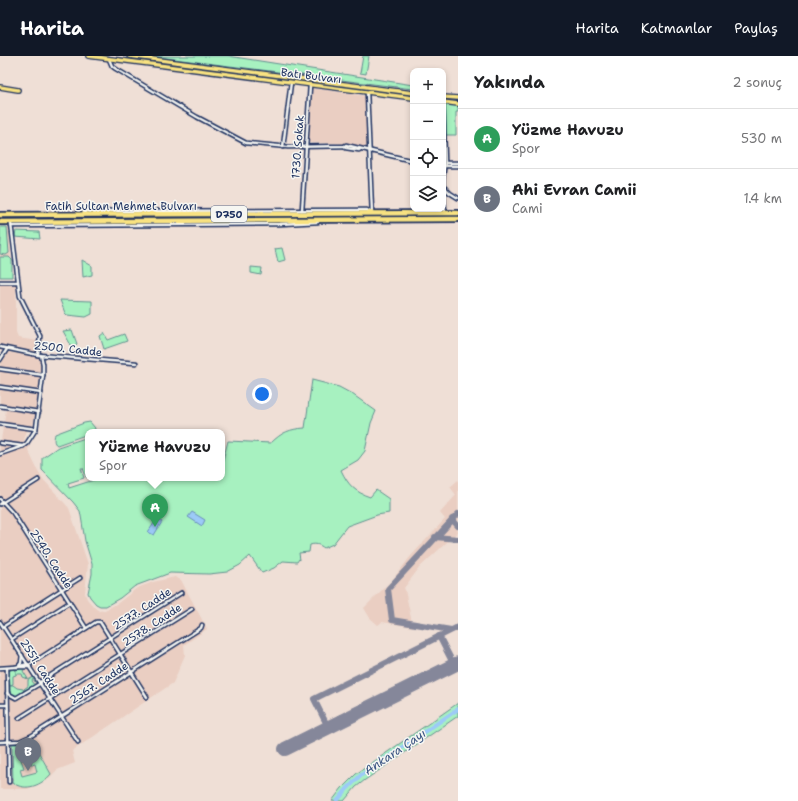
<!DOCTYPE html>
<html lang="tr">
<head>
<meta charset="utf-8">
<style>
  :root { --surface:#fff; --page:#f2f2f2; --text:#202124; --muted:#757577; --line:#e0e0e0; --accent:#111827 }
  body { margin:0; font-family:"Shantell Sans",sans-serif; background:var(--page); color:var(--text) }
  .controls { position:absolute; right:12px; top:12px; display:grid; overflow:hidden; border-radius:8px; box-shadow:0 2px 6px #0003 }
  .controls button { width:36px; height:36px; display:grid; place-items:center; padding:0; border:0; border-bottom:1px solid var(--line); background:var(--surface); color:var(--text); font:20px sans-serif }
  .you { position:absolute; left:262px; top:338px; width:14px; height:14px; margin:-10px; border:3px solid #fff; border-radius:50%; background:#1a73e8; box-shadow:0 0 0 6px #1a73e833 }
  .badge { display:grid; place-items:center; width:26px; height:26px; border-radius:50%; background:var(--accent); color:#fff; font-size:13px; font-weight:700 }
  .pin { position:absolute; translate:-50% -33px; filter:drop-shadow(0 1px 2px #0008) }
  .pin::after { content:''; position:absolute; top:21px; width:14px; height:12px; background:inherit; clip-path:polygon(0 0,100% 0,50% 100%) }
  .popup { position:absolute; left:85px; top:373px; width:140px; height:52px; box-sizing:border-box; display:grid; place-content:center; border-radius:8px; background:var(--surface); filter:drop-shadow(0 1px 3px #0005); font-size:13px; white-space:nowrap; color:var(--muted) }
  .popup b { font-size:15px; color:var(--text) }
  .popup::after { content:''; position:absolute; left:50%; top:100%; margin-left:-8px; border:8px solid transparent; border-top-color:var(--surface) }
  .list { margin:0; padding:0; list-style:none }
  h2 { display:flex; justify-content:space-between; align-items:center; height:52px; margin:0; padding:0 16px; font-size:17px }
  h2 small { font-size:13px; font-weight:400; color:var(--muted) }
  .list li { display:grid; grid-template-columns:26px 1fr auto; gap:12px; align-items:center; box-sizing:border-box; height:60px; padding:0 16px; border-top:1px solid var(--line) }
  .list b { display:block; font-size:15px; white-space:nowrap }
  .list p { margin:0; font-size:13px; white-space:nowrap; color:var(--muted) }
  .list em { font-size:13px; font-style:normal; color:var(--muted) }
  .icon { flex:none; width:22px; height:22px; fill:none; stroke:currentColor; stroke-width:2; stroke-linecap:round; stroke-linejoin:round }
  .map { position:relative; flex:none; width:458px; height:745px; overflow:hidden }
  header { display:flex; align-items:center; gap:24px; box-sizing:border-box; height:56px; padding:0 20px; background:var(--accent); color:#fff }
  header strong { font-size:19px }
  nav { display:flex; gap:22px; margin-inline-start:auto; font-size:14px }
  main { display:flex }
  aside { flex:1; background:var(--surface) }
  .map>svg:first-child { display:block }
  .built { fill:#eacec2 }
  .green { fill:#a7f1c0; stroke:#61908f }
  .water { fill:#9ccaf7; stroke:#688cba }
  .lines { fill:none; stroke-linecap:round; stroke-linejoin:round }
  .river { stroke:#9ccaf7; stroke-width:4 }
  .taxiway { stroke:#85879a; stroke-width:6 }
  .runway { stroke:#85879a; stroke-width:14 }
  .minor-casing { stroke:#1b2f5e; stroke-width:5.5 }
  .major-casing { stroke:#1b2f5e; stroke-width:6 }
  .highway-casing { stroke:#1b2f5e; stroke-width:8 }
  .minor { stroke:#f6f6f2; stroke-width:2.5 }
  .major { stroke:#f8e281; stroke-width:3.5 }
  .highway { stroke:#f8e281; stroke-width:4.5 }
  .labels { text-anchor:middle; dominant-baseline:central; stroke-width:3; stroke-linejoin:round; paint-order:stroke }
  .shield { fill:#f6f6f2; stroke:#5d6b8a; stroke-width:1 }
  .shield-label { font-size:10px; font-weight:bold; fill:#1b2f5e }
  .street-label { font-size:11px; fill:#1b2f5e; stroke:#f6f6f2 }
  .water-label { font-size:12px; font-style:italic; fill:#3b5684; stroke:#f6f6f2 }
</style>
</head>
<body>
<header>
<strong>Harita</strong>
<nav><a>Harita</a><a>Katmanlar</a><a>Paylaş</a></nav>
</header>
<main>
<div class="map">
<svg width="458" height="745" viewBox="0 0 458 745">
  <rect width="100%" height="100%" fill="#efdfd6"/>
  <filter id="ink" filterUnits="userSpaceOnUse"><feTurbulence type="fractalNoise" baseFrequency=".025" numOctaves="2"/><feDisplacementMap in="SourceGraphic" scale="8" xChannelSelector="R" yChannelSelector="G"/><feConvolveMatrix kernelMatrix="1 2 1 2 8 2 1 2 1" color-interpolation-filters="sRGB"/></filter>
  <g filter="url(#ink)">
    <g class="built">
      <polygon points="313,32 366,40 368,91 336,87 306,87 312,33"/>
      <polygon points="0,171 10,171 12,221 0,221"/>
      <polygon points="0,227 16,228 16,277 18,282 38,285 36,297 0,289"/>
      <polygon points="7,296 38,300 41,303 43,316 38,355 0,349 0,305"/>
      <polygon points="6,353 35,357 33,371 4,367"/>
      <polygon points="3,371 27,374 23,388 1,385"/>
      <polygon points="0,386 30,390 28,394 41,421 69,452 88,508 85,537 87,543 95,552 99,555 105,554 118,547 137,532 153,526 175,521 181,524 207,573 184,589 185,599 173,627 72,695 75,707 57,714 47,724 35,730 27,733 0,733"/>
      <polygon points="458,424 458,471 457,473 458,476 420,511 404,532 405,534 413,571 382,566 378,569 370,562 364,552 393,523 410,501 445,463 440,457 456,439 450,431"/>
    </g>
    <g class="green">
      <polygon points="150,0 228,0 413,29 413,33"/>
      <polygon points="363,0 369,0 366,18 360,17"/>
      <polygon points="443,46 458,48 458,56 456,56 456,79 444,79"/>
      <polygon points="0,171 7,171 9,197 6,199 0,198 1,183 0,182"/>
      <polygon points="16,175 39,176 40,183 15,181"/>
      <polygon points="282,192 285,204 278,206 275,193"/>
      <polygon points="0,201 9,201 12,204 12,221 0,221"/>
      <polygon points="82,204 92,210 92,219 83,221"/>
      <polygon points="251,211 262,212 261,219 251,217"/>
      <polygon points="60,244 92,245 92,258 86,261 67,259 65,257"/>
      <polygon points="72,274 77,288 72,291 63,275"/>
      <polygon points="104,277 108,284 124,278 127,285 104,293 100,280"/>
      <path d="M312 324 339 331 352 338 376 355 371 367 365 395 358 404 341 414C348 429 355 436 370 441L376 434 389 443V457L377 459 347 470 333 488 324 492C320 489 316 487 310 489L309 496 299 497 300 504 299 503 297 506 283 505 274 512 262 517 250 500 240 509 227 516 209 518 170 517 135 530 120 542 106 550H100L96 548 90 541 88 537 92 518V508L85 485 81 460 80 455 73 446 42 414V402L58 391 88 381V421H86L83 412H81L84 422 68 427 69 432 100 422H222V408L228 385 271 387C282 376 290 373 305 372Z"/>
      <path d="M90 366 95 372 94 376H88V378L57 389C53 387 54 382 55 378L84 367Z"/>
      <polygon points="25,612 23,615 28,623 23,621 22,618 16,618 16,613"/>
      <polygon points="15,613 16,619 13,620 13,628 10,629 9,617 10,614"/>
      <polygon points="34,621 37,626 36,627 33,623 32,625 35,629 25,635 24,633 28,630 28,624"/>
      <polygon points="10,629 13,629 17,632 23,633 24,635 15,641 10,637"/>
      <polygon points="458,647 458,660 365,724 356,731 344,745 332,745 342,732 356,718"/>
      <path d="M30 681 51 718C42 729 26 736 13 727L12 688H19L24 702 21 704 24 712 20 713 22 720 37 716 35 708 32 709 30 701 26 702 21 688Z"/>
    </g>
    <g class="water">
      <polygon points="192,456 205,464 202,470 188,461"/>
      <polygon points="157,463 162,466 154,479 148,476"/>
    </g>
    <g class="lines">
      <polyline class="river" points="337,745 347,733 360,720 458,653"/>
      <g class="taxiway">
        <polyline points="452,463 458,470"/>
        <polyline points="435,481 458,483"/>
        <polyline points="451,574 392,564 388,533 458,458"/>
        <polyline points="439,580 454,609"/>
        <polyline points="328,671 314,643 458,571"/>
      </g>
      <polyline class="runway" points="285,693 458,607"/>
      <g class="minor-casing">
        <g id="minor">
          <polyline points="109,3 112,10 116,13 197,61 246,87 288,91 345,90 346,89 413,105"/>
          <polyline points="367,36 372,157"/>
          <path d="M443 46 445 107C441 123 444 141 445 157"/>
          <polyline points="345,90 346,92 359,94 360,93"/>
          <polyline points="283,91 291,26"/>
          <polyline points="445,107 458,107"/>
          <polyline points="443,110 458,110"/>
          <polyline points="443,130 450,137 458,142"/>
          <polyline points="302,154 310,29"/>
          <polyline points="83,158 86,155 96,155 367,154 370,156"/>
          <polyline points="11,168 20,240 40,280 38,299"/>
          <polyline points="11,170 280,168 318,166"/>
          <polyline points="0,226 18,226"/>
          <polyline points="0,291 38,299 136,307"/>
          <polyline points="0,304 7,293"/>
          <polyline points="0,313 43,319"/>
          <polyline points="0,331 41,337"/>
          <polyline points="0,350 39,356"/>
          <polyline points="0,368 36,373"/>
          <polyline points="0,387 23,390"/>
          <polyline points="0,398 23,390 27,387 36,373 43,319 43,308 41,299"/>
          <polyline points="0,443 13,457 86,572"/>
          <polyline points="0,448 38,424"/>
          <polyline points="0,566 78,686"/>
          <polyline points="4,570 80,522"/>
          <polyline points="12,583 70,546"/>
          <polyline points="28,608 16,611 30,611"/>
          <polyline points="29,609 96,566 100,566 147,641"/>
          <polyline points="18,611 21,607 22,599"/>
          <polyline points="0,612 16,611"/>
          <polyline points="7,612 9,726"/>
          <polyline points="40,626 181,537"/>
          <polyline points="7,637 16,642 41,627"/>
          <polyline points="0,649 7,649"/>
          <polyline points="19,662 192,553"/>
          <polyline points="0,686 20,685 31,680 201,572 202,569"/>
        </g>
      </g>
      <g class="major-casing">
        <g id="major">
          <polyline points="88,0 413,42"/>
          <polyline points="129,0 413,37"/>
          <polyline points="0,31 18,34"/>
          <polyline points="443,41 458,42"/>
          <polyline points="443,46 458,48"/>
        </g>
      </g>
      <g class="highway-casing">
        <g id="highway">
          <polyline points="0,159 458,157"/>
          <polyline points="0,166 458,163"/>
        </g>
      </g>
      <use href="#minor" class="minor"/>
      <use href="#major" class="major"/>
      <use href="#highway" class="highway"/>
    </g>
  </g>
  <g class="labels">
    <rect class="shield" x="211" y="150" width="36" height="16" rx="3"/>
    <g class="shield-label">
      <text x="229" y="158">D750</text>
    </g>
    <g class="street-label">
      <text transform="translate(311 20) rotate(7)">Batı Bulvarı</text>
      <text transform="translate(298 91) rotate(-86)">1730. Sokak</text>
      <text x="121" y="150">Fatih Sultan Mehmet Bulvarı</text>
      <text transform="translate(68 293) rotate(6)">2500. Cadde</text>
      <text transform="translate(51 503) rotate(57)">2540. Cadde</text>
      <text transform="translate(142 553) rotate(-33)">2577. Cadde</text>
      <text transform="translate(152 569) rotate(-33)">2578. Cadde</text>
      <text transform="translate(40 611) rotate(57)">2551. Cadde</text>
      <text transform="translate(99 627) rotate(-33)">2567. Cadde</text>
    </g>
    <g class="water-label">
      <text transform="translate(395 696) rotate(-34)">Ankara Çayı</text>
    </g>
  </g>
</svg>
<div class="controls">
<button>+</button>
<button>−</button>
<button><svg class="icon" aria-label="locate" viewBox="0 0 24 24"><circle cx="12" cy="12" r="6"/><path d="M12 2v4M12 18v4M2 12h4M18 12h4"/></svg></button>
<button><svg class="icon" aria-label="layers" viewBox="0 0 24 24"><path d="M12 4l9 5-9 5-9-5zM3 14l9 5 9-5"/></svg></button>
</div>
<div class="you"></div>
<div class="pin badge" style="left:155px;top:471px;background:#2e9e5b">A</div>
<div class="popup"><b>Yüzme Havuzu</b>Spor</div>
<div class="pin badge" style="left:28px;top:715px;background:#6b7280">B</div>
</div>
<aside>
<h2>Yakında<small>2 sonuç</small></h2>
<ul class="list">
<li><span class="badge" style="background:#2e9e5b">A</span><div><b>Yüzme Havuzu</b><p>Spor</p></div><em>530 m</em></li>
<li><span class="badge" style="background:#6b7280">B</span><div><b>Ahi Evran Camii</b><p>Cami</p></div><em>1.4 km</em></li>
</ul>
</aside>
</main>
</body>
</html>
